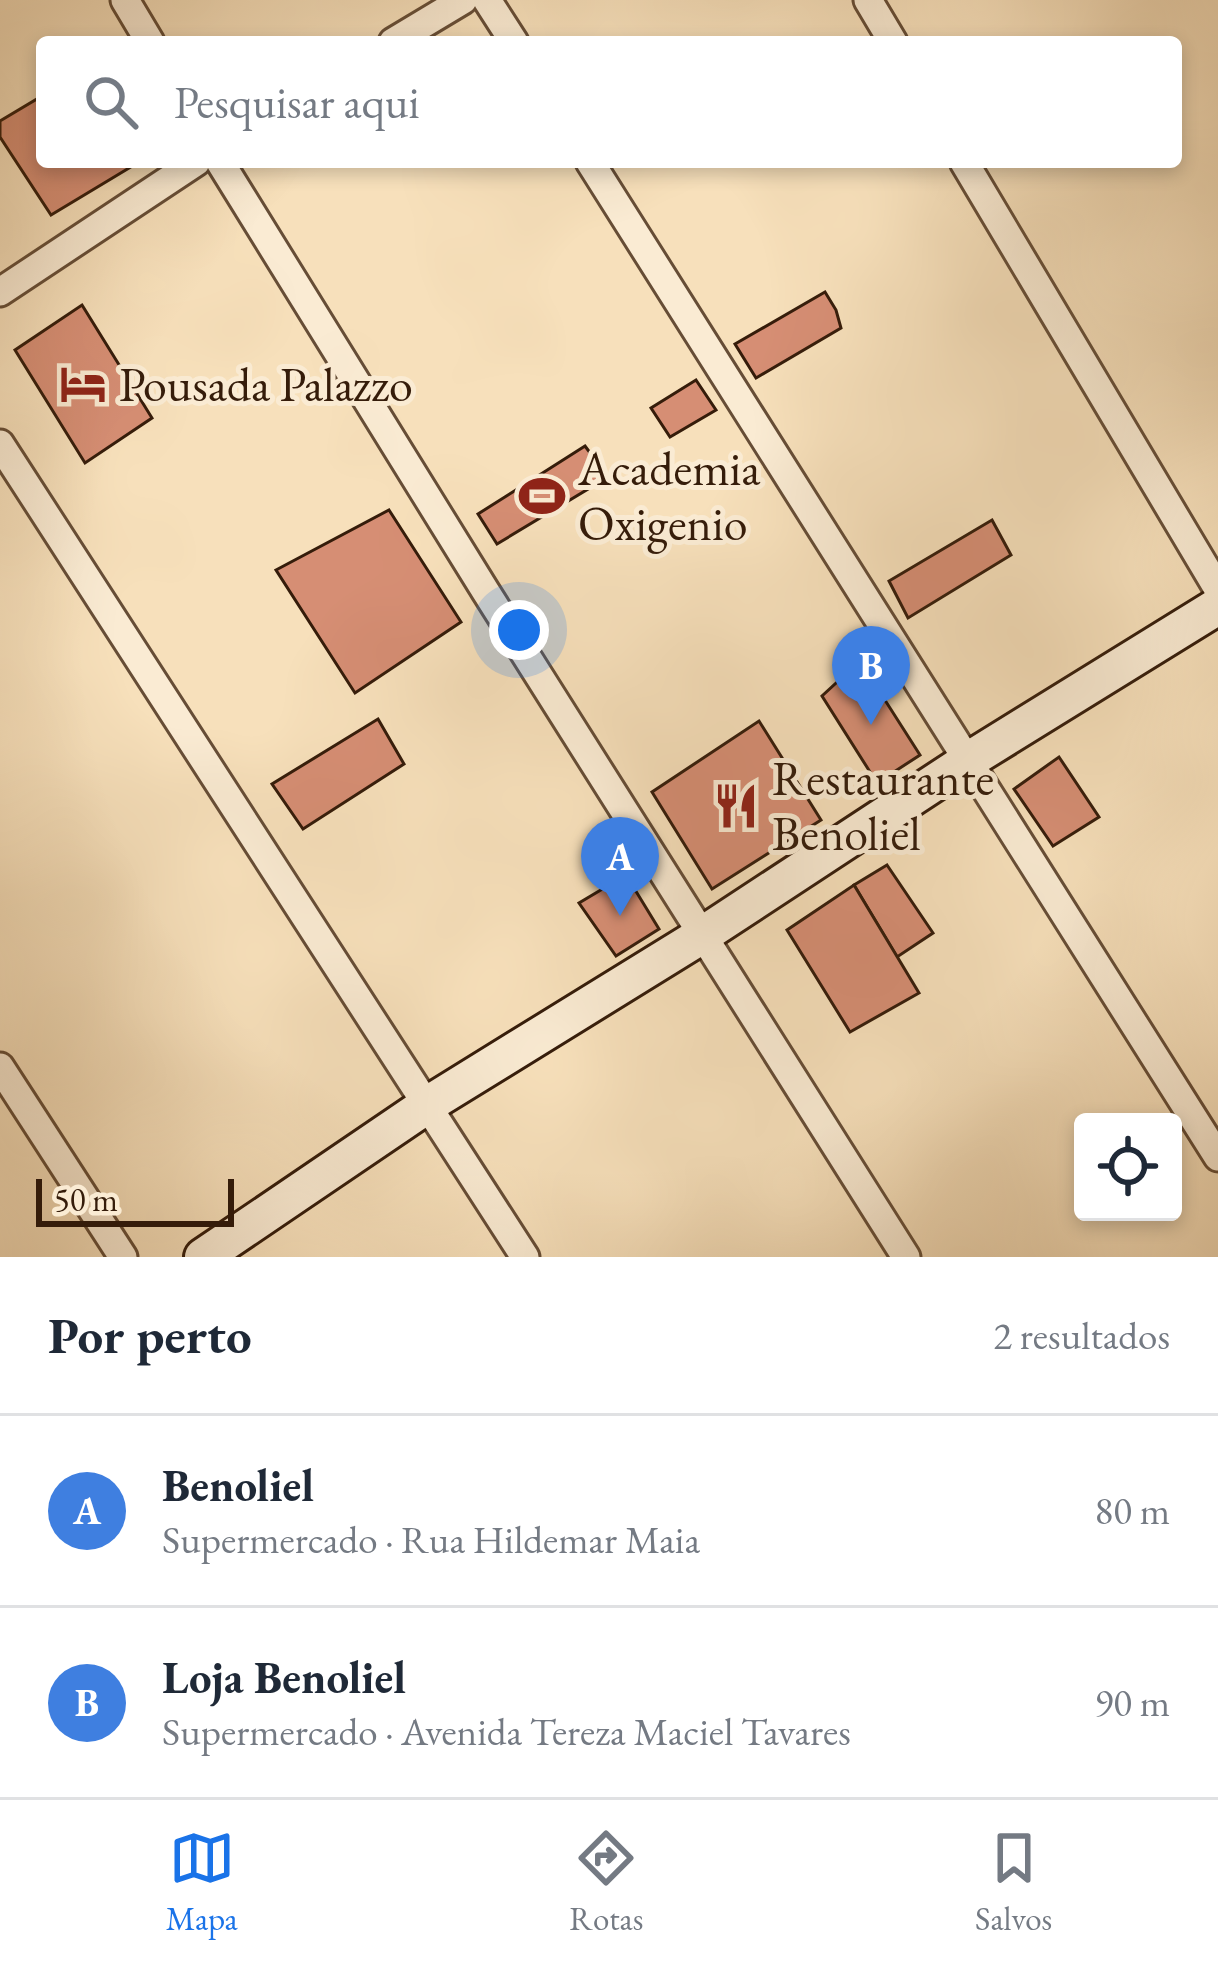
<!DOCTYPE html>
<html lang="pt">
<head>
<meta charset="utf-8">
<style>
  :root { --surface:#fff; --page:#f6f6f7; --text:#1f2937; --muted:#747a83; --line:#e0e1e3; --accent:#1a73e8 }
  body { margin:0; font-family:"EB Garamond",serif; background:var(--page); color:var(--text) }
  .controls { position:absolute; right:36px; bottom:36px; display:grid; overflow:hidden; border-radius:12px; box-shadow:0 6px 18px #0003 }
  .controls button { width:108px; height:108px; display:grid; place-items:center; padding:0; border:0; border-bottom:3px solid var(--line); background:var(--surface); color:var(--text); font:60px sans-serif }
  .scale { position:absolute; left:36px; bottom:30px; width:198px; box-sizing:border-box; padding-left:12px; border:6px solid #351c0a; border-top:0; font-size:33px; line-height:42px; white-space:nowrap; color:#351c0a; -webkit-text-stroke:9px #faebd3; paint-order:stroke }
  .you { position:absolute; left:519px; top:630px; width:42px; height:42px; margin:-30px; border:9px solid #fff; border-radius:50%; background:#1a73e8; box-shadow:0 0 0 18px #1a73e833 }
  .badge { display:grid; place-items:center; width:78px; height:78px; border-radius:50%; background:var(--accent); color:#fff; font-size:39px; font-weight:700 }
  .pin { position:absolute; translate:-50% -99px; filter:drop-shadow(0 3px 6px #0008) }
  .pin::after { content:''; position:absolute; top:63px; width:42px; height:36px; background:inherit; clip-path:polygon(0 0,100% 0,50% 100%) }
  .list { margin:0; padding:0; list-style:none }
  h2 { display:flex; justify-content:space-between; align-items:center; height:156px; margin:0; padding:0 48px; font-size:51px }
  h2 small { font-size:39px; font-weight:400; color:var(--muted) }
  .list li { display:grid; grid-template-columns:78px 1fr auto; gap:36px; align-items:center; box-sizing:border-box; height:192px; padding:0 48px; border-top:3px solid var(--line) }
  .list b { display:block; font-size:45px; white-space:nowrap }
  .list p { margin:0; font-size:39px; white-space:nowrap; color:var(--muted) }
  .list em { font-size:39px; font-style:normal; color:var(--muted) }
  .icon { flex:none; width:66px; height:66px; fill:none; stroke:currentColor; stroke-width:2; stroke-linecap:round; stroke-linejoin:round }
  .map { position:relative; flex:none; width:1218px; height:1257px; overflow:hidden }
  .search { position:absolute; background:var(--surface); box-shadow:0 6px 18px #0003; left:36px; right:36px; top:36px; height:132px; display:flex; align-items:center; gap:30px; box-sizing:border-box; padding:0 42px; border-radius:12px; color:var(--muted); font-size:45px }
  .sheet { height:540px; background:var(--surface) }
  nav { display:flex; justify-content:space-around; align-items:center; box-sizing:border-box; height:168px; border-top:3px solid var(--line); background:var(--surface); font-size:33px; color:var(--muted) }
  nav a { display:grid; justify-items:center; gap:6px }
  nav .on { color:var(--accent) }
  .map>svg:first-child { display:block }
  .building { fill:#d68e74; stroke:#351c0a; stroke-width:3 }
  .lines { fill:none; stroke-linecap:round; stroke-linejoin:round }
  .street-casing { stroke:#664d36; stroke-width:33 }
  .secondary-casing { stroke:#351c0a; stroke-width:42 }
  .street { stroke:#faebd3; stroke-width:27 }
  .secondary { stroke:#faebd3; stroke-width:36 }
  .labels { text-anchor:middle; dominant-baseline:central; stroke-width:10; stroke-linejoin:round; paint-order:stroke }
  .poi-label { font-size:48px; fill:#351c0a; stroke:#faebd3; text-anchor:start }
</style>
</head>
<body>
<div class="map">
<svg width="1218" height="1257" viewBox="0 0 1218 1257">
  <rect width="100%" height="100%" fill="#f7e0bb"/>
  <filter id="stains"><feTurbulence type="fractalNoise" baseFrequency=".00167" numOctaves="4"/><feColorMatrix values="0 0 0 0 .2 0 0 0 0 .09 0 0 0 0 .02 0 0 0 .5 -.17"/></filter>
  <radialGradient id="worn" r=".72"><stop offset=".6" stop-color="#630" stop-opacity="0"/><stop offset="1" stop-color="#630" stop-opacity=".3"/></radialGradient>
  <g class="building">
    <polygon points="42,96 42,162 139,162 51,215 0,137 0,121"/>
    <polygon points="825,292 836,310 841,328 756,378 735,344"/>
    <polygon points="82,305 152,418 85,463 15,350"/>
    <polygon points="696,380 716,410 670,437 651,408"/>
    <polygon points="585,446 608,477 497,544 478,514"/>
    <polygon points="389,510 461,622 355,693 276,570"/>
    <polygon points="992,520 1011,555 908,618 889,581"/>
    <polygon points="860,661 920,755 877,783 822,696"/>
    <polygon points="378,719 404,764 303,829 272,784"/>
    <polygon points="759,721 821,820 712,889 652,792"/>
    <polygon points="1059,757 1099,817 1053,846 1014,789"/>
    <polygon points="887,865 933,933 897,957 854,885"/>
    <polygon points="626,875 659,929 616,956 579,903"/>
    <polygon points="854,885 919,993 850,1032 787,930"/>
  </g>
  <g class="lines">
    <g class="street-casing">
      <g id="street">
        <polyline points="125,0 150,42"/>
        <polyline points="487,0 514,42"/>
        <polyline points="868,0 893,42"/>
        <polyline points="393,42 463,0"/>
        <polyline points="220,162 486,592 906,1257"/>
        <polyline points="590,162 1218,1157"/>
        <polyline points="964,162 1218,589"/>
        <polyline points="0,292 196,162"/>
        <polyline points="0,444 525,1257"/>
        <polyline points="0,1067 123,1257"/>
      </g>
    </g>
    <g class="secondary-casing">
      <polyline id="secondary" points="203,1257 427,1105 704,934 969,760 1218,606"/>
    </g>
    <use href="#street" class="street"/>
    <use href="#secondary" class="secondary"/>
  </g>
  <defs>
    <g id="hotel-bare" transform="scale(3.6)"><path d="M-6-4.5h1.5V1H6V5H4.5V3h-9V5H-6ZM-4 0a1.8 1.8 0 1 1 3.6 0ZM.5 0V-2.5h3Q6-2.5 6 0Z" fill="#8f2418" stroke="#faebd3" stroke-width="2.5" paint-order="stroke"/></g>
    <g id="stadium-bare" transform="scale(3.6)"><path d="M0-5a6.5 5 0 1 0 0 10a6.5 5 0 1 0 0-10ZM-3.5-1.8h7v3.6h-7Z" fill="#8f2418" stroke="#faebd3" stroke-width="2.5" paint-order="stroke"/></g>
    <g id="restaurant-bare" transform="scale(3.6)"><path d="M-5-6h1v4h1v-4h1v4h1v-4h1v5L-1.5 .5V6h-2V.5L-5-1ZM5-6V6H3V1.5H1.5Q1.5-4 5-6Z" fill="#8f2418" stroke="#faebd3" stroke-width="2.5" paint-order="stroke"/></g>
  </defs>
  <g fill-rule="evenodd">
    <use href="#hotel-bare" x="83" y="384"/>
    <use href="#stadium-bare" x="542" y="496"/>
    <use href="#restaurant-bare" x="736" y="806"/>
  </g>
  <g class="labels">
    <g class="poi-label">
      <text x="119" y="384">Pousada Palazzo</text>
      <text x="578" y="468">Academia<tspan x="578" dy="55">Oxigenio</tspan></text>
      <text x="772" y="778">Restaurante<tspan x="772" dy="55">Benoliel</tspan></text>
    </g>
  </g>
  <rect width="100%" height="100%" filter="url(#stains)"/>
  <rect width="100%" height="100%" fill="url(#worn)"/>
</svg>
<div class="controls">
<button><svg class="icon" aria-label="locate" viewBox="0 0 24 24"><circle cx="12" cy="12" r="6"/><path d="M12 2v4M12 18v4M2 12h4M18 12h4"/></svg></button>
</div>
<div class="scale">50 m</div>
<div class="you"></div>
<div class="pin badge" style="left:620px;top:916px;background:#3f7fe0">A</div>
<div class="pin badge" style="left:871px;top:725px;background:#3f7fe0">B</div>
<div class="search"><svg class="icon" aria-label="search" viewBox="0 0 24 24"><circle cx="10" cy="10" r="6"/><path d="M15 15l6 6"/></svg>Pesquisar aqui</div>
</div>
<section class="sheet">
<h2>Por perto<small>2 resultados</small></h2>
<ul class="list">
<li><span class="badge" style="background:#3f7fe0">A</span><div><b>Benoliel</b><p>Supermercado · Rua Hildemar Maia</p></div><em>80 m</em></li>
<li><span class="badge" style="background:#3f7fe0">B</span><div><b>Loja Benoliel</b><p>Supermercado · Avenida Tereza Maciel Tavares</p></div><em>90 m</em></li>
</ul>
</section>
<nav>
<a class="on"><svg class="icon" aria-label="map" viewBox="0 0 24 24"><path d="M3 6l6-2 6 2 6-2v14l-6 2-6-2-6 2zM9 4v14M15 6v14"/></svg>Mapa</a>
<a><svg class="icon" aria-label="directions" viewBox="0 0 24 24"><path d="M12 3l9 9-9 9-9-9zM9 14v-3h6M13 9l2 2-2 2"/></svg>Rotas</a>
<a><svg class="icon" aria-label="saved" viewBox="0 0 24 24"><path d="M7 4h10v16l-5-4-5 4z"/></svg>Salvos</a>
</nav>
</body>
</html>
